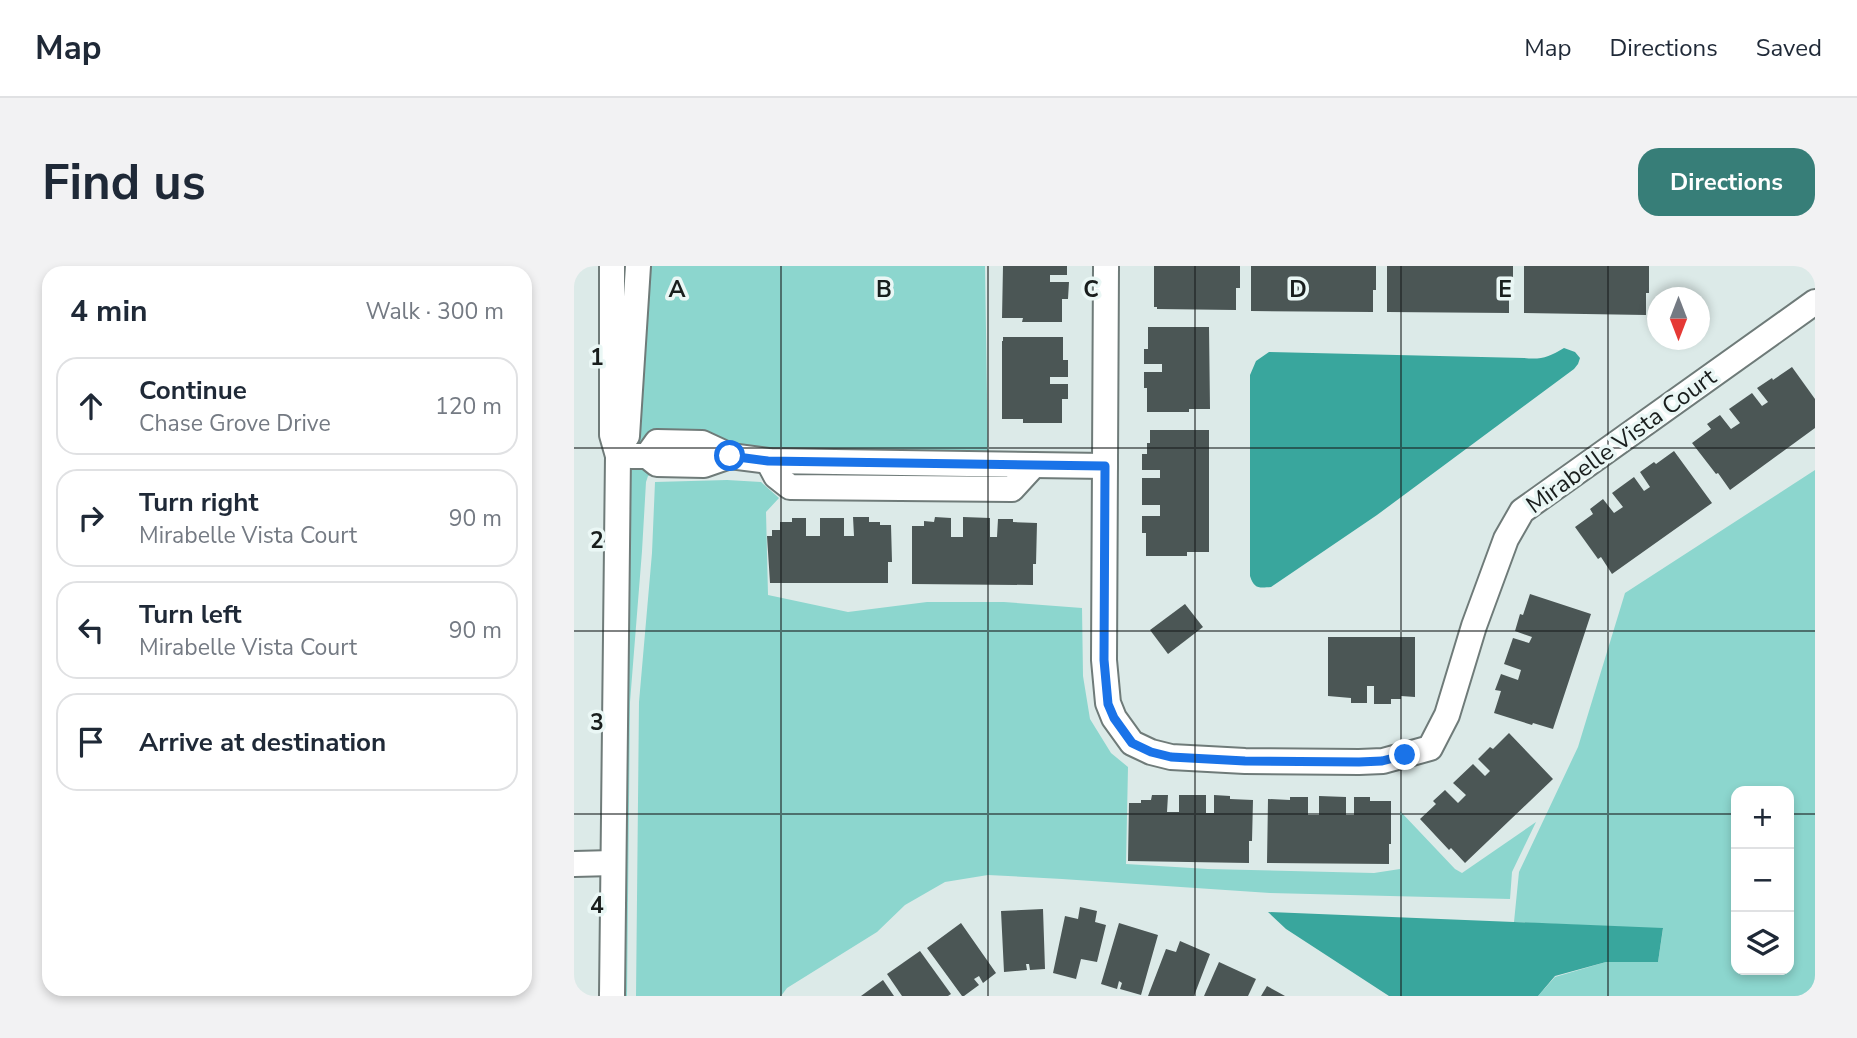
<!DOCTYPE html>
<html lang="en">
<head>
<meta charset="utf-8">
<style>
  :root { --surface:#fff; --page:#f2f2f3; --text:#1f2937; --muted:#747a83; --line:#e0e1e3; --accent:#377e78 }
  body { margin:0; font-family:"Nunito Sans",sans-serif; background:var(--page); color:var(--text) }
  .controls { position:absolute; right:21px; bottom:21px; display:grid; overflow:hidden; border-radius:14px; box-shadow:0 4px 10px #0003 }
  .controls button { width:63px; height:63px; display:grid; place-items:center; padding:0; border:0; border-bottom:2px solid var(--line); background:var(--surface); color:var(--text); font:35px sans-serif }
  .compass { position:absolute; left:1073px; top:21px; width:63px; height:63px; border-radius:50%; background:var(--surface); box-shadow:0 4px 10px #0003; rotate:180deg }
  .stop { position:absolute; width:21px; height:21px; margin:-16px; border:5px solid #1a73e8; border-radius:50%; background:#fff }
  .stop.end { background:#1a73e8; border-color:#fff; box-shadow:0 2px 7px #0008 }
  .list { margin:0; padding:0; list-style:none }
  h2 { display:flex; justify-content:space-between; align-items:center; height:91px; margin:0; padding:0 28px; font-size:30px }
  h2 small { font-size:23px; font-weight:400; color:var(--muted) }
  .list li { display:grid; grid-template-columns:46px 1fr auto; gap:21px; align-items:center; box-sizing:border-box; height:98px; margin:0 14px 14px; padding:0 14px; border:2px solid var(--line); border-radius:21px }
  .list b { display:block; font-size:26px; white-space:nowrap }
  .list p { margin:0; font-size:23px; white-space:nowrap; color:var(--muted) }
  .list em { font-size:23px; font-style:normal; color:var(--muted) }
  .icon { flex:none; width:38px; height:38px; fill:none; stroke:currentColor; stroke-width:2; stroke-linecap:round; stroke-linejoin:round }
  .map { position:relative; flex:none; width:1241px; height:730px; overflow:hidden; border-radius:21px }
  header { display:flex; align-items:center; gap:42px; box-sizing:border-box; height:98px; padding:0 35px; background:var(--surface); border-bottom:2px solid var(--line) }
  header strong { font-size:33px }
  nav { display:flex; gap:38px; margin-inline-start:auto; font-size:24px }
  .intro { display:flex; align-items:center; justify-content:space-between; box-sizing:border-box; height:168px; padding:0 42px }
  h1 { margin:0; font-size:49px }
  .button { padding:18px 32px; border-radius:21px; background:var(--accent); color:#fff; font-size:24px; font-weight:700 }
  main { display:flex; gap:42px; padding:0 42px }
  aside { flex:1; background:var(--surface); border-radius:21px; box-shadow:0 4px 10px #0003 }
  .map>svg:first-child { display:block }
  .green { fill:#8cd6ce; fill-rule:evenodd }
  .water { fill:#39a69d }
  .building { fill:#4b5655 }
  .lines { fill:none; stroke-linecap:round; stroke-linejoin:round }
  .minor-casing { stroke:#6f7b79; stroke-width:28 }
  .minor { stroke:#fff; stroke-width:24 }
  .route { stroke:#1a73e8; stroke-width:9 }
  .grid { fill:none; stroke:#191e1d; stroke-width:2; stroke-opacity:0.55 }
  .labels { text-anchor:middle; dominant-baseline:central; stroke-width:7; stroke-linejoin:round; paint-order:stroke }
  .street-label { font-size:24px; fill:#191e1d; stroke:#eaf7f5 }
  .grid-label { font-size:23px; text-anchor:middle; font-weight:bold; fill:#191e1d; stroke:#eaf7f5; stroke-width:7; stroke-linejoin:round; paint-order:stroke }
</style>
</head>
<body>
<header>
<strong>Map</strong>
<nav><a>Map</a><a>Directions</a><a>Saved</a></nav>
</header>
<div class="intro"><h1>Find us</h1><a class="button">Directions</a></div>
<main>
<aside>
<h2>4 min<small>Walk · 300 m</small></h2>
<ul class="list">
<li><svg class="icon" aria-label="ahead" viewBox="0 0 24 24"><path d="M12 20V5M6 11l6-6 6 6"/></svg><div><b>Continue</b><p>Chase Grove Drive</p></div><em>120 m</em></li>
<li><svg class="icon" aria-label="right" viewBox="0 0 24 24"><path d="M7 20v-9h11M14 6l5 5-5 5"/></svg><div><b>Turn right</b><p>Mirabelle Vista Court</p></div><em>90 m</em></li>
<li><svg class="icon" aria-label="left" viewBox="0 0 24 24"><path d="M17 20v-9H6M10 6l-5 5 5 5"/></svg><div><b>Turn left</b><p>Mirabelle Vista Court</p></div><em>90 m</em></li>
<li><svg class="icon" aria-label="arrive" viewBox="0 0 24 24"><path d="M6 21V4h12l-3 4 3 4H6"/></svg><div><b>Arrive at destination</b></div></li>
</ul>
</aside>
<div class="map">
<svg width="1241" height="730" viewBox="0 0 1241 730">
  <rect width="100%" height="100%" fill="#dceae8"/>
  <g class="green">
    <polygon points="75,0 411,0 414,195 188,206 153,204 81,206 74,210 72,216 68,285 56,436 53,730 49,730 55,198 64,174"/>
    <path d="M1241 204V730H964L981 711 1032 696H1084L1089 663 940 656 945 606 1004 481 1051 327ZM1162 525H1215V704H1162Z"/>
    <polygon points="153,214 187,216 205,232 192,246 194,329 274,346 353,336 430,336 508,342 509,410 516,453 537,487 554,501 552,598 634,603 800,607 826,603 826,545 881,603 888,607 962,556 938,606 936,633 696,627 488,613 414,609 371,616 331,639 303,666 213,722 207,730 62,730 65,436 78,287 81,216"/>
  </g>
  <g class="water">
    <path d="M990 82 1001 86 1006 92 1004 98 1000 103 803 249 697 321C685 322 680 323 676 310V109L682 95 695 86 950 92C967 94 975 91 990 82Z"/>
    <polygon points="694,646 1089,662 1084,696 1032,696 981,710 964,730 815,730 712,663"/>
  </g>
  <g class="building">
    <polygon points="429,0 493,0 493,9 476,9 476,16 495,16 494,33 488,33 488,56 448,56 449,52 428,52"/>
    <polygon points="580,0 666,0 666,22 662,22 662,44 583,43 583,41 580,41"/>
    <polygon points="677,0 802,0 802,24 799,24 799,46 677,45"/>
    <polygon points="813,0 939,0 939,26 935,26 935,47 813,46"/>
    <polygon points="950,0 1075,0 1075,27 1072,27 1072,49 950,47"/>
    <polygon points="574,61 635,61 636,143 615,143 615,146 573,146 573,122 570,122 570,106 588,106 588,98 570,98 570,83 574,83"/>
    <polygon points="429,71 489,71 489,94 494,94 494,111 476,111 476,118 494,118 494,133 488,133 488,157 449,157 449,153 428,153 428,75 429,75"/>
    <polygon points="1218,101 1241,133 1241,162 1156,224 1144,207 1142,208 1118,177 1137,163 1133,158 1146,149 1157,163 1166,157 1155,143 1178,127 1188,140 1194,136 1183,122 1198,112 1199,114"/>
    <polygon points="576,164 635,164 635,286 613,286 613,290 572,290 572,267 568,267 568,250 586,250 586,239 568,239 568,212 586,212 586,204 568,204 568,188 573,188 573,177 576,177"/>
    <polygon points="1100,185 1138,237 1038,308 1027,291 1024,293 1001,261 1019,248 1016,243 1029,233 1040,247 1049,241 1038,227 1060,211 1070,225 1076,221 1066,206 1080,196 1082,198"/>
    <polygon points="279,251 295,251 295,256 306,256 306,259 317,259 318,296 314,296 314,317 196,317 193,270 198,270 198,264 206,264 206,256 218,256 218,252 232,252 232,270 246,270 246,252 270,252 270,270 280,270"/>
    <polygon points="361,251 377,252 377,271 389,271 389,251 416,252 416,271 423,271 424,253 439,253 439,256 463,257 462,298 459,298 459,319 338,318 338,260 350,260 350,255 360,256"/>
    <polygon points="956,328 1017,348 979,463 959,457 958,459 920,447 927,425 921,424 927,408 944,414 947,404 930,398 939,372 955,377 958,371 941,365 946,348 949,349"/>
    <polygon points="611,338 629,361 594,388 576,364"/>
    <polygon points="754,371 841,371 841,431 827,430 827,433 817,433 817,438 800,438 800,420 793,420 793,437 777,437 777,432 754,430"/>
    <polygon points="935,467 979,513 891,597 877,582 875,584 846,553 862,538 859,535 871,524 884,537 892,529 879,517 899,498 911,510 916,505 904,493 916,481 919,483"/>
    <polygon points="578,529 594,529 593,546 605,546 605,529 632,529 632,547 640,547 640,529 656,530 656,533 679,534 678,575 675,575 675,597 554,595 555,537 567,537 567,534 577,534"/>
    <polygon points="745,530 772,531 772,549 780,549 780,531 796,531 796,535 817,535 817,578 815,578 815,598 693,597 694,533 716,534 716,531 734,531 734,549 745,549"/>
    <polygon points="506,641 523,645 521,656 532,659 523,696 507,693 502,713 479,707 491,650 504,653"/>
    <polygon points="469,643 471,703 456,704 455,698 452,698 453,704 430,706 427,645"/>
    <polygon points="387,657 422,707 409,717 405,710 400,713 405,719 390,730 388,730 353,682"/>
    <polygon points="545,657 584,669 567,729 546,723 548,717 545,715 543,723 527,718"/>
    <polygon points="606,675 636,688 620,730 574,730 592,683 602,686"/>
    <polygon points="346,685 377,728 374,730 328,730 313,708"/>
    <polygon points="645,696 682,713 674,730 630,730"/>
    <polygon points="309,714 320,730 287,730"/>
    <polygon points="693,720 711,730 687,730"/>
  </g>
  <g class="lines">
    <g class="minor-casing">
      <g id="minor">
        <polyline points="532,0 530,394 534,437 540,452 558,477 577,486 597,491 671,495 785,496 809,495 856,482 873,449 900,360 932,273 948,245 1241,36"/>
        <polyline points="53,170 64,0"/>
        <polyline points="57,190 73,190 83,198 130,199 156,190"/>
        <polyline points="73,190 83,176 128,177 156,190 194,195 531,200"/>
        <polyline points="194,195 202,210 216,221 438,223 460,199"/>
        <polyline points="0,598 39,597"/>
        <polyline points="38,730 44,190 38,169 38,0"/>
      </g>
    </g>
    <use href="#minor" class="minor"/>
  </g>
  <g class="lines">
    <polyline class="route" points="156,190 194,195 531,200 530,394 534,438 540,452 558,477 577,486 597,491 671,495 785,496 808,495 831,489"/>
  </g>
  <path class="grid" d="M207 0V730M414 0V730M621 0V730M827 0V730M1034 0V730M0 182H1241M0 365H1241M0 548H1162M1215 548H1241"/>
  <g class="labels">
    <g class="street-label">
      <text transform="translate(1047 175) rotate(-36)">Mirabelle Vista Court</text>
    </g>
  </g>
  <g class="grid-label">
    <text x="103" y="31">A</text>
    <text x="310" y="31">B</text>
    <text x="517" y="31">C</text>
    <text x="724" y="31">D</text>
    <text x="931" y="31">E</text>
    <text x="23" y="99">1</text>
    <text x="23" y="282">2</text>
    <text x="23" y="464">3</text>
    <text x="23" y="647">4</text>
  </g>
</svg>
<div class="controls">
<button>+</button>
<button>−</button>
<button><svg class="icon" aria-label="layers" viewBox="0 0 24 24"><path d="M12 4l9 5-9 5-9-5zM3 14l9 5 9-5"/></svg></button>
</div>
<svg class="compass" viewBox="-18 -18 36 36"><path d="M0-13l5 13h-10z" fill="#e53935"/><path d="M0 13l5-13h-10z" fill="#747a83"/></svg>
<div class="stop" style="left:156px;top:190px"></div>
<div class="stop end" style="left:831px;top:489px"></div>
</div>
</main>
</body>
</html>
